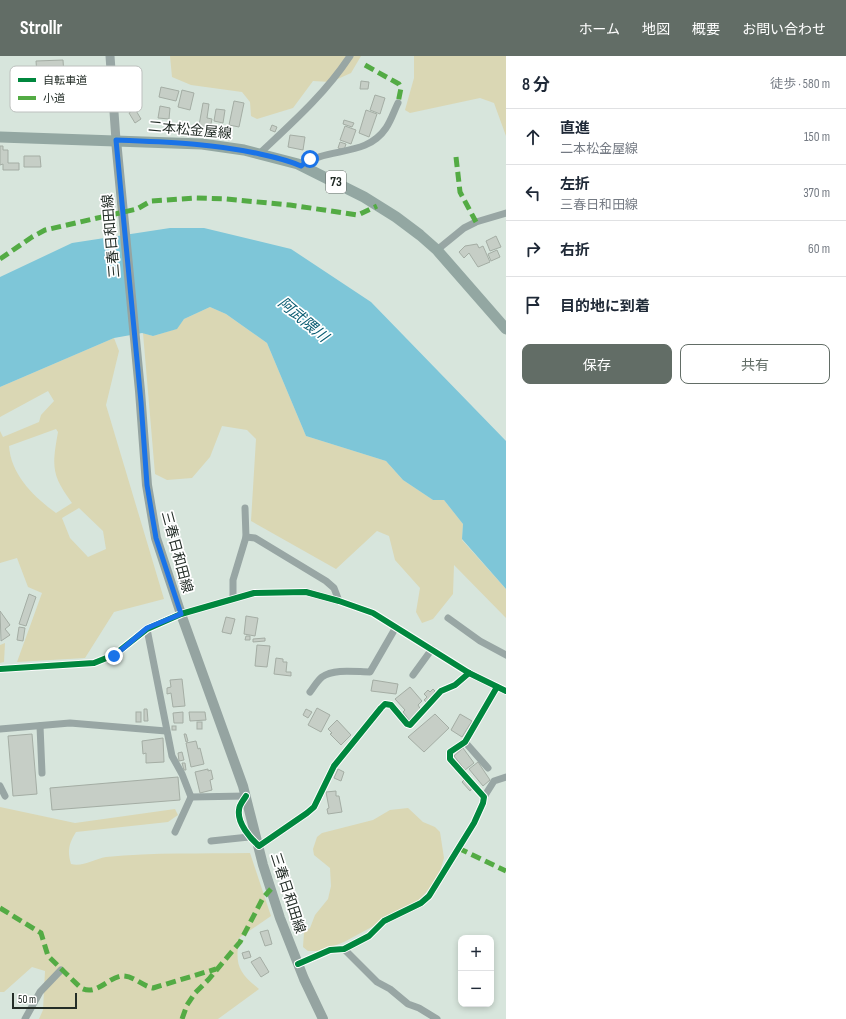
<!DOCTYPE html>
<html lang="ja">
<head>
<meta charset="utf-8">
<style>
  :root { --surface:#fff; --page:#f2f2f3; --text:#1f2937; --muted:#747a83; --line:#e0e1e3; --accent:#626d66 }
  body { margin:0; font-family:"Sofia Sans Condensed","Noto Sans JP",sans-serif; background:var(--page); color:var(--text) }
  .controls { position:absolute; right:12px; bottom:12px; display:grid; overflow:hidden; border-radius:8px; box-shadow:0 2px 6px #0003 }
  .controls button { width:36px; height:36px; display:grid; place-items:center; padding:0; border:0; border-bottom:1px solid var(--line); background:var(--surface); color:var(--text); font:20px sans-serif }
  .scale { position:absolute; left:12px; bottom:10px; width:65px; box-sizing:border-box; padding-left:4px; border:2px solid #232d27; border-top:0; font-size:11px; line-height:14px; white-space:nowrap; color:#232d27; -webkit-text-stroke:3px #fff; paint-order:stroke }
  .stop { position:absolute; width:12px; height:12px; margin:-9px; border:3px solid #1a73e8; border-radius:50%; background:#fff }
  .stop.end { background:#1a73e8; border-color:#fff; box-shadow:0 1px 4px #0008 }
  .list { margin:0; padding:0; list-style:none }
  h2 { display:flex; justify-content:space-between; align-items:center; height:52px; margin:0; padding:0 16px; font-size:17px }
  h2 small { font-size:13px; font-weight:400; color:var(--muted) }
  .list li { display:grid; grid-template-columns:26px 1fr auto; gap:12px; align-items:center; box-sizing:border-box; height:56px; padding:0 16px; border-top:1px solid var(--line) }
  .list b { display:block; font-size:15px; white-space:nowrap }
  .list p { margin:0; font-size:13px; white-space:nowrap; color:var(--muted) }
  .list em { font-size:13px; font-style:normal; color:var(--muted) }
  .actions { display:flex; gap:8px; padding:12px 16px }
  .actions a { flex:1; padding:9px 0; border:1px solid var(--accent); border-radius:8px; text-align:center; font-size:14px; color:var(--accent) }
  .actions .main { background:var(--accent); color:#fff }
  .icon { flex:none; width:22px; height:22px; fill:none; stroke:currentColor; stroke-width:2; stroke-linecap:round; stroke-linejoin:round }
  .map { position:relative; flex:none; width:506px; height:963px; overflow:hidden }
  header { display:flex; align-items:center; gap:24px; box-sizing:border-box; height:56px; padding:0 20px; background:var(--accent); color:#fff }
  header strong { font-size:19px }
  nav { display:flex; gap:22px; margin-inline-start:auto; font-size:14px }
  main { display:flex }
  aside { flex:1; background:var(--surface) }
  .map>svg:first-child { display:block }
  .green { fill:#dad7b4; fill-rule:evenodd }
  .water { fill:#7ec6d8 }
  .building { fill:#c6cec6; stroke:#a4ada4 }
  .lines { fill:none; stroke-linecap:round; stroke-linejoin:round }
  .minor { stroke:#98a6a4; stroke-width:7 }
  .tertiary { stroke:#98a6a4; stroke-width:9 }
  .secondary { stroke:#95a4a1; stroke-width:10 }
  .primary { stroke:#93a7a2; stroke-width:11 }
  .quiet { stroke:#53ab44; stroke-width:5; stroke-dasharray:10 5; stroke-linecap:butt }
  .cycleway-casing { stroke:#fff; stroke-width:8 }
  .cycleway { stroke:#00873e; stroke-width:6 }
  .route { stroke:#1a73e8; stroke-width:5 }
  .labels { text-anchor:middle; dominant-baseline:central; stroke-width:3.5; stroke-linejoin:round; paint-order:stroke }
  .shield { fill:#fff; stroke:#656c68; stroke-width:1 }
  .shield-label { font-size:13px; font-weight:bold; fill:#232d27 }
  .street-label { font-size:14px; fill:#232d27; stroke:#fff }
  .water-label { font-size:15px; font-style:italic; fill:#085b71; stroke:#fff }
  .key { fill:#fff; stroke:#bdc0be; stroke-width:1 }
  .key-label { font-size:11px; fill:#232d27 }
</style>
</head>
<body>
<header>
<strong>Strollr</strong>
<nav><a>ホーム</a><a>地図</a><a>概要</a><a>お問い合わせ</a></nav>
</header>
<main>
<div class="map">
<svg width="506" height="963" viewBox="0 0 506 963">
  <rect width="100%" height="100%" fill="#d7e5dc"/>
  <g class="green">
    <polygon points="170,0 361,0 351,17 331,26 313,25 293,52 257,63 251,60 250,46 242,36 191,29 172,21"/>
    <polygon points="414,0 506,0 506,80 494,47 480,42 410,57 405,54 414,22"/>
    <polygon points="210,251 226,258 267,287 306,380 386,405 403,424 433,444 444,444 463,468 462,484 506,533 506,562 454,509 453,538 433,563 422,567 416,556 420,532 395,504 389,480 377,475 336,513 251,465 256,383 247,374 222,370 210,401 192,422 167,424 155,418 143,277 153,280 176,273 184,263"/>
    <path d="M114 282 119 295 106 349 164 543 114 556 85 602 17 606 42 537 28 531 17 502 0 507V375L3 381 39 366 41 359 54 345 48 335 0 361V331ZM56 373 58 376C52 410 51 419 72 447L56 457C34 441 11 419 9 390ZM79 452 103 475 106 493 88 501 70 482 62 462Z"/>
    <polygon points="5,587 4,606 0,607 0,589"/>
    <path d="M0 751 75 767 175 753 178 759 168 766 76 776C69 787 67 795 71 808 83 811 94 803 106 801 154 796 202 798 250 797L271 860 239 882C235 909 238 916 259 933L218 963H39L43 954 45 915 32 911 4 936H0Z"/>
    <polygon points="408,752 423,766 435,771 440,776 444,802 438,822 418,846 344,886 321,895 308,895 303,891 304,876 310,872 315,859 328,843 331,830 330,812 314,799 313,793 317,781 322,777 373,764 390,754"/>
  </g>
  <polygon class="water" points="170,172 204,172 291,193 371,246 506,385 506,533 462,483 463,468 444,444 433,444 403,424 386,405 306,380 267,287 226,258 210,251 184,263 177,273 153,280 142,277 114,282 0,331 0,221 72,187"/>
  <g class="building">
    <polygon points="63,4 64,19 37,19 36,5"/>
    <polygon points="361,25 369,26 368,33 360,33"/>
    <polygon points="161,31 179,35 176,45 159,41"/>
    <polygon points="182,34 194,37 190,54 178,51"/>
    <polygon points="375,39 385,42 380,58 370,54"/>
    <polygon points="234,45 244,47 239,71 229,69"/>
    <polygon points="203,47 209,48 207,62 212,63 209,77 198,75"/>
    <polygon points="160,50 170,52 169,63 158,62"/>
    <polygon points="135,53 141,63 135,67 129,57"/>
    <polygon points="216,53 225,54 223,67 214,65"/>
    <polygon points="366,54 377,58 369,81 359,77"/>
    <polygon points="344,64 354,67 352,71 343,68"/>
    <polygon points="272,69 277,71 275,76 270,74"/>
    <polygon points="345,70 356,74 351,88 340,84"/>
    <polygon points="290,79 305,81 303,94 288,91"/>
    <polygon points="340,86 346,88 344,94 338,92"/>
    <polygon points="0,90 3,90 3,94 8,94 8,107 19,107 19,114 3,114 3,108 0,109"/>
    <polygon points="24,100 40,100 41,111 24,111"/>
    <polygon points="496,180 501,191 490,195 486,185"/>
    <polygon points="477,188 479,192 483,190 490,206 478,211 469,197 464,202 459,196 465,190"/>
    <polygon points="497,194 500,201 491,205 488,198"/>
    <polygon points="29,538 36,541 26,570 19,568"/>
    <polygon points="0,555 10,569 5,573 10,579 1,585"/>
    <polygon points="246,560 258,562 255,580 244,578"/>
    <polygon points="226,561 235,563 231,578 222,576"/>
    <polygon points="19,571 25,572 23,585 17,584"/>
    <polygon points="246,580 250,580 250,584 245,584"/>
    <polygon points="265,582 265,585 253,586 253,583"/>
    <polygon points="257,589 270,590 267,611 255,610"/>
    <polygon points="276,602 283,603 283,606 287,606 286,616 291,616 291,620 274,618"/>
    <polygon points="182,623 185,650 173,651 171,637 167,638 167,632 171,631 170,624"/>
    <polygon points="373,624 398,628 396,638 371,635"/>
    <polygon points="410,631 422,645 418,649 421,654 409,664 403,656 405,654 395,643"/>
    <polygon points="433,633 435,635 433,639 426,646 424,644 427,641 424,638 428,634 430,636"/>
    <polygon points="317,652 330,659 321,676 308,669"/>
    <polygon points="144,653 147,653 148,665 144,665"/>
    <polygon points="306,653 312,656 308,662 303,659"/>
    <rect x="136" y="656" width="5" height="10"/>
    <polygon points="183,656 183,667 174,667 173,657"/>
    <polygon points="189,656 205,656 206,664 190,665"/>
    <polygon points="435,658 449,672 424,696 408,681"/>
    <polygon points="460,658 472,665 462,681 451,674"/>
    <polygon points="337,664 351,679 341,689 330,678 332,677 328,673"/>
    <rect x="197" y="666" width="5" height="7"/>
    <rect x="172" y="670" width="4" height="4"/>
    <polygon points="32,678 37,738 13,740 8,680"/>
    <polygon points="184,678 186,678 188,685 186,686"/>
    <polygon points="163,682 164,706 146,707 146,697 143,698 142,685"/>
    <polygon points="196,685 198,693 200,692 204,708 191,711 186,687"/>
    <polygon points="463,692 474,707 465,714 454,700"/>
    <polygon points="182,696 184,704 179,705 178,697"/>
    <polygon points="478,706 490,724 483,730 469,713"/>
    <polygon points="182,707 185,707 186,714 184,714"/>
    <polygon points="208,713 208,715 211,714 213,723 210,724 212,734 200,737 195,716"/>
    <polygon points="338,713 344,716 341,725 334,722"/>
    <polygon points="178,721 180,744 52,754 50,732"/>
    <polygon points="464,724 472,732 470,735 462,726"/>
    <polygon points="336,735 336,740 339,740 342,756 328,758 327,753 329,752 326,736"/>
    <polygon points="268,874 272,888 265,890 260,876"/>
    <polygon points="249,895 251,901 244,903 242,897"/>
    <polygon points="260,901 269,916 261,921 251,906"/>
  </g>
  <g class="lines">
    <g class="minor">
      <path d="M259 98C292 67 325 38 350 0"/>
      <path d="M301 110C327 90 366 102 386 72 391 65 394 55 398 47"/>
      <polyline points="437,194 464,172 476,166 506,157"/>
      <polyline points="246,481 255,482 326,525 334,532 339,545"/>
      <polyline points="233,542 233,524 246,481 245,452"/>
      <polyline points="448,562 480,585 506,599"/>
      <polyline points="147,573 172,700 182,718 191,741 175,776"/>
      <polyline points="0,613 94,607 114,599 147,573 181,558 254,537 306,536 339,545 373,557 469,617 506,635"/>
      <polyline points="413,619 432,593"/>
      <path d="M310 636C314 631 317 625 322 621 334 612 357 616 370 616L396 571"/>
      <polyline points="40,670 42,717"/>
      <polyline points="0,673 70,667 166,675"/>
      <polyline points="465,686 488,712"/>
      <polyline points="0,730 5,740"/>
      <path d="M246 740C243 745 239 749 239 754 237 767 250 782 259 790L307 757 314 751 334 710 381 652 385 648 391 649 407 668 410 669 441 635 455 629 469 617"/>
      <polyline points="191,741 246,740"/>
      <polyline points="484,741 494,725 506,721"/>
      <polyline points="211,785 249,781"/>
      <polyline points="344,893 377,926 390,933 408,948 419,952 437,963"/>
      <polyline points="298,908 330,894 344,893 369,880 384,865 421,847 429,840 474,767 483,747 484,741 450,703 450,696 465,686 497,631"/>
      <polyline points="25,963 40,936 61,914"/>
    </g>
    <polyline class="tertiary" points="110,0 116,84"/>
    <polyline class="secondary" points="116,84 140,335 147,429 156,482 181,558 243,730 263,809 280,862 304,923 323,963"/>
    <polyline class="primary" points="0,81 202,88 244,94 298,108 364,141 396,161 420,179 437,194 506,273"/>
    <g class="quiet">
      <polyline points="365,9 399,28 401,32 398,47"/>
      <polyline points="456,101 460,136 476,166"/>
      <polyline points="0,203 32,181 45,174 137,153 151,145 196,142 226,143 290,149 358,159 377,150"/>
      <polyline points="458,792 506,815"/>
      <path d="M0 852 41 877 48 900 81 932C96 940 106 923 121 920 133 919 142 930 153 932L216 913"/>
      <polyline points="182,963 187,949 195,937 209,923 240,886 263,842 271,833"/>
    </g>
    <g class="cycleway-casing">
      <g id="cycleway">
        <polyline points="0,613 94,607 114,599 147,573 181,558 254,537 306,536 339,545 373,557 469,617 506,635"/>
        <path d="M246 740C243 745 239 749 239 754 237 767 250 782 259 790L307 757 314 751 334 710 381 652 385 648 391 649 407 668 410 669 441 635 455 629 469 617"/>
        <polyline points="298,908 330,894 344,893 369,880 384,865 421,847 429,840 474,767 483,747 484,741 450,703 450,696 465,686 497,631"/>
      </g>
    </g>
    <use href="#cycleway" class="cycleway"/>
  </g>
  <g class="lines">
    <path class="route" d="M114 600 147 572 181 558 156 482 147 429 141 346 116 84C164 86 212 87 260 98 274 101 288 104 301 110L310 103"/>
  </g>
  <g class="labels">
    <rect class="shield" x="326" y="115" width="20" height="22" rx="3"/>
    <g class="shield-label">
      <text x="336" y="126">73</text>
    </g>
    <g class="street-label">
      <text transform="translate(190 74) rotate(5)">二本松金屋線</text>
      <text transform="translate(111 180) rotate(-95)">三春日和田線</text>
      <text transform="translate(177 496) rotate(75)">三春日和田線</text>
      <text transform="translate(288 837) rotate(72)">三春日和田線</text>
    </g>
    <g class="water-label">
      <text transform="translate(303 264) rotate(40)">阿武隈川</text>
    </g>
  </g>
  <rect x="10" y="10" width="132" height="46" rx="6" class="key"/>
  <rect x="18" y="22" width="18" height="4" fill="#00873e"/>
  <rect x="18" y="40" width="18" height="4" fill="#53ab44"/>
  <g class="key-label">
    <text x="43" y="28">自転車道</text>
    <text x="43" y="46">小道</text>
  </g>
</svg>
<div class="controls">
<button>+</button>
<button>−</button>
</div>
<div class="scale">50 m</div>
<div class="stop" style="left:310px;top:103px"></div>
<div class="stop end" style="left:114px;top:600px"></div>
</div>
<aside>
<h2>8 分<small>徒歩 · 580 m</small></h2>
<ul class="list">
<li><svg class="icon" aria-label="ahead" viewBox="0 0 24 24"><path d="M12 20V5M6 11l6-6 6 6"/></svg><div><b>直進</b><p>二本松金屋線</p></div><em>150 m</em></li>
<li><svg class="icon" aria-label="left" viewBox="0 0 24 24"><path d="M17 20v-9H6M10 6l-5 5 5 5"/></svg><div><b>左折</b><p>三春日和田線</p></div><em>370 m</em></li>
<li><svg class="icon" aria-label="right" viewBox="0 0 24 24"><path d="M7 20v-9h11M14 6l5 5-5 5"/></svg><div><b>右折</b></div><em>60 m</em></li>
<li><svg class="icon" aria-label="arrive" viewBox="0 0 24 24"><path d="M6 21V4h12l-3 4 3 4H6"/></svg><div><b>目的地に到着</b></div></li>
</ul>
<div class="actions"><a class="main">保存</a><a>共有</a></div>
</aside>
</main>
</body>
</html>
